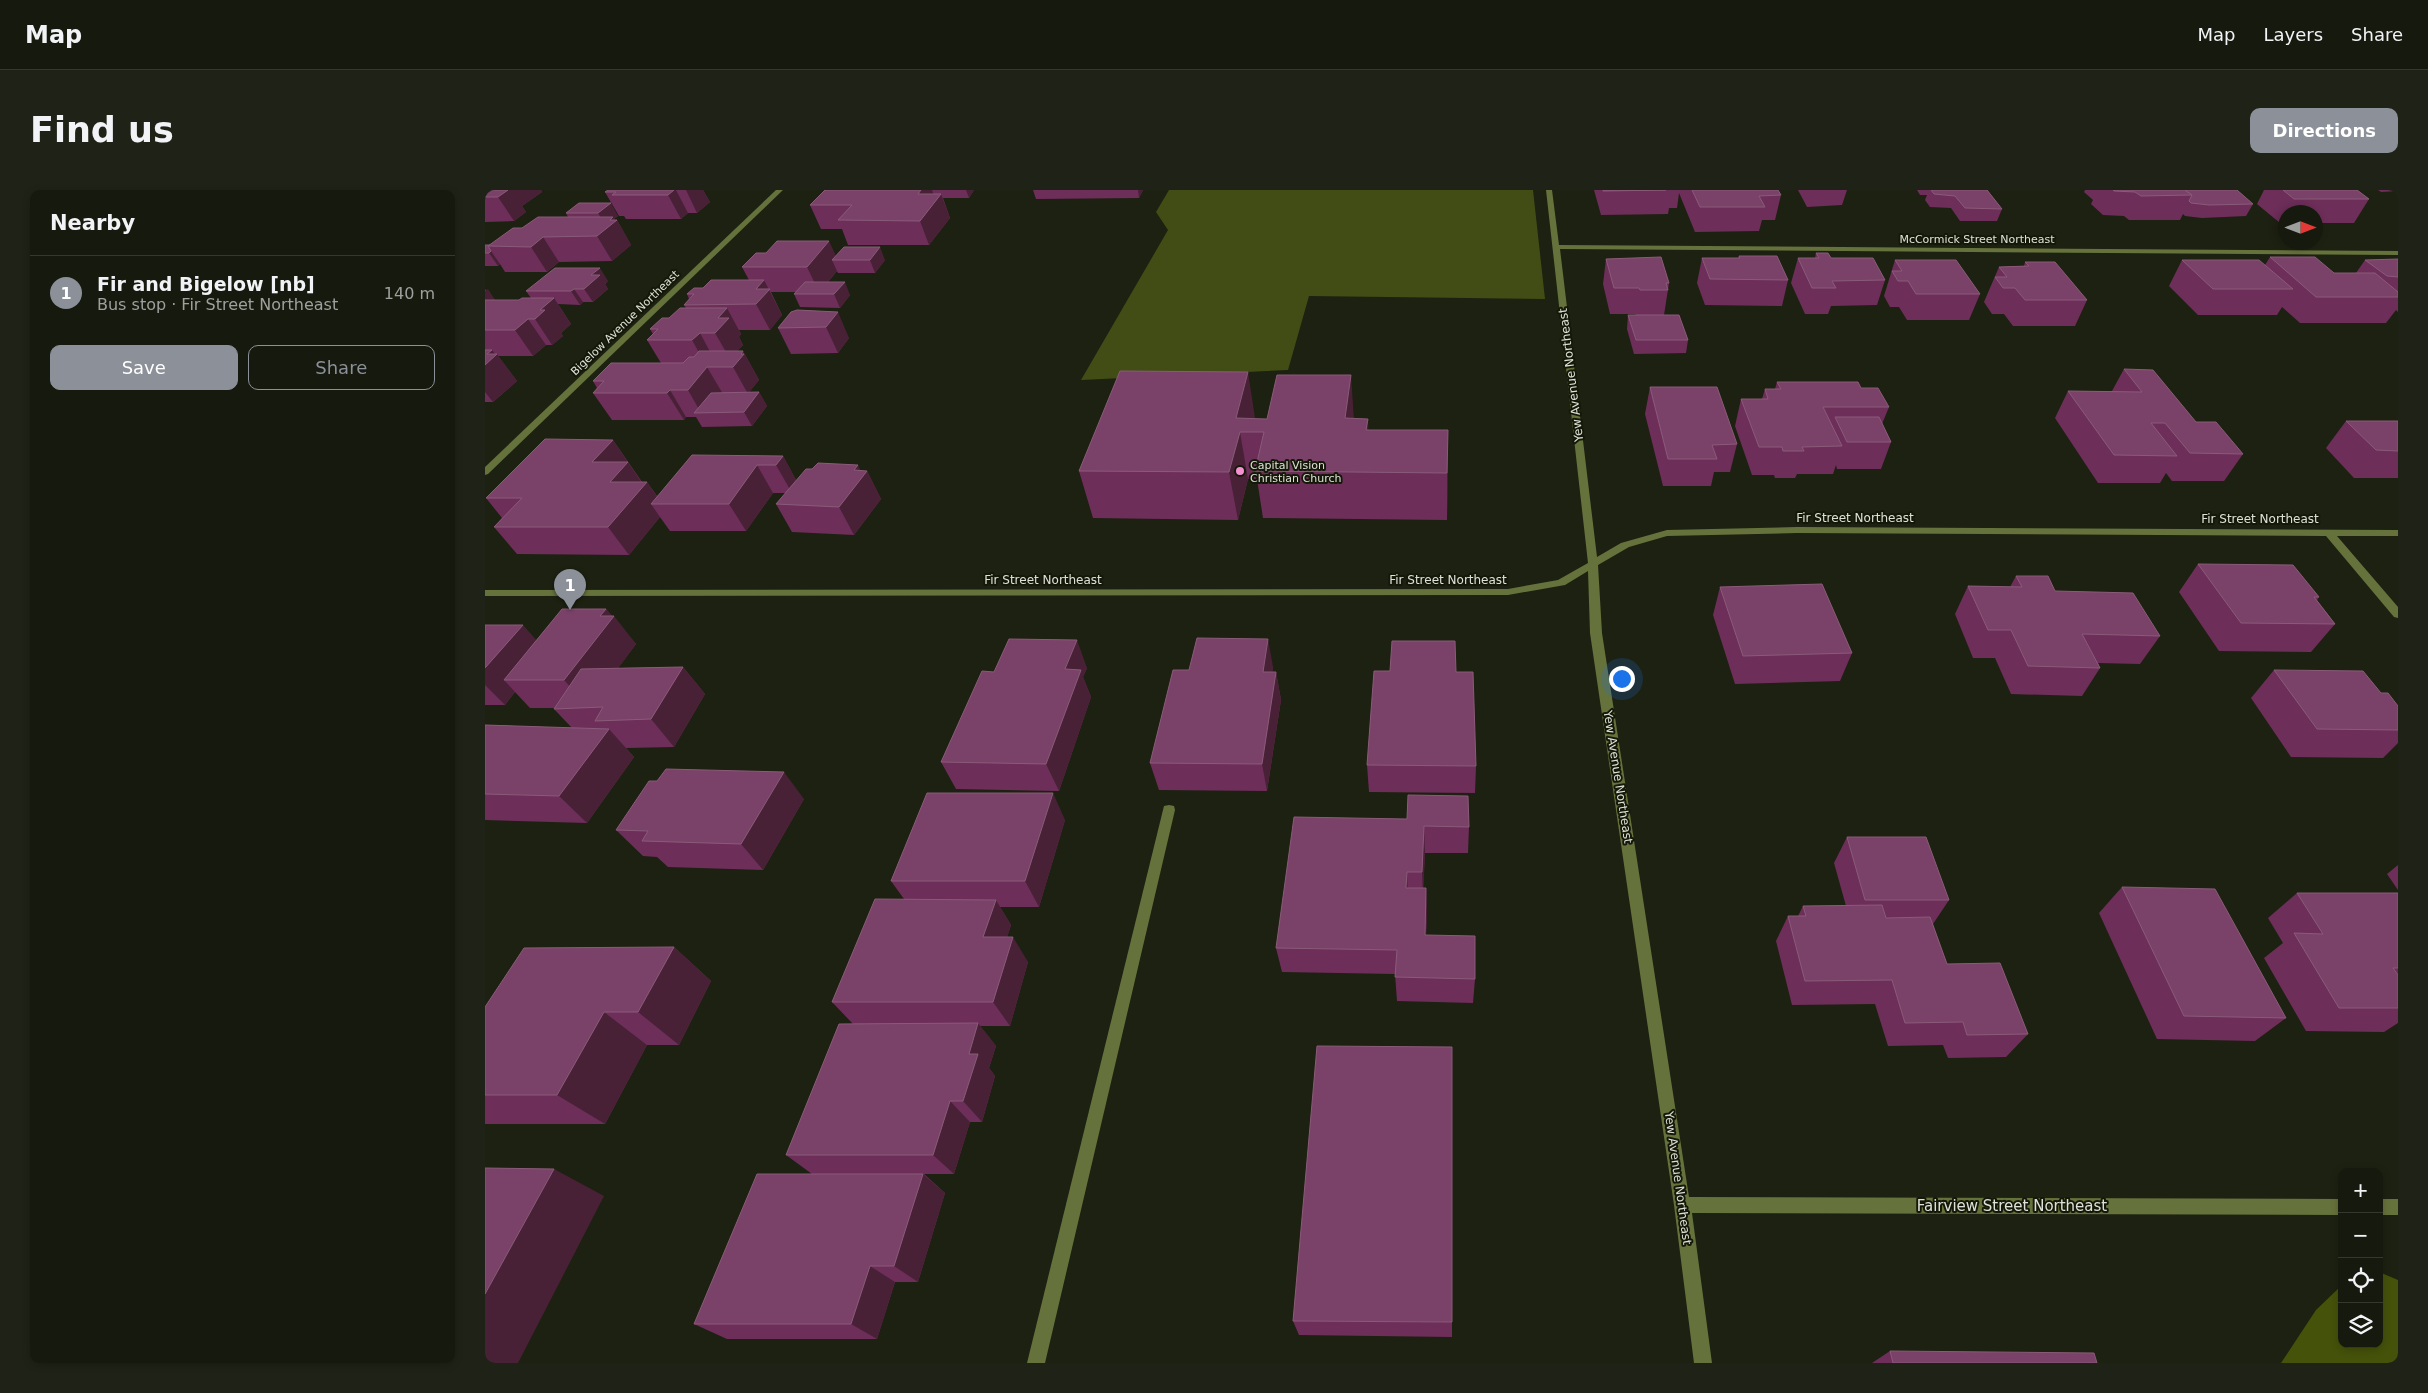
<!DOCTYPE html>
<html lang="en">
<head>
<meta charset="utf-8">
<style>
  :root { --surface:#16190d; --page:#1f2216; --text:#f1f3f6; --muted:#9ea09d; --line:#35382e; --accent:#8c9099 }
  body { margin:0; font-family:"DejaVu Sans",sans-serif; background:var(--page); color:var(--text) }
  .controls { position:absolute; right:15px; bottom:15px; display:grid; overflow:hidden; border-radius:10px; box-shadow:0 2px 8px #0003 }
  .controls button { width:45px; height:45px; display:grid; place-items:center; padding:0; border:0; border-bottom:1px solid var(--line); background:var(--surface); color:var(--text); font:25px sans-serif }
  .compass { position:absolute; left:1793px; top:15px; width:45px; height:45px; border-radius:50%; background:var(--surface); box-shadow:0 2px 8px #0003; rotate:90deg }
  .you { position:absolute; left:1136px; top:488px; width:18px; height:18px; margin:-12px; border:4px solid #fff; border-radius:50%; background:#1a73e8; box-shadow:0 0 0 8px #1a73e833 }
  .badge { display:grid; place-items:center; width:32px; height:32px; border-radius:50%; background:var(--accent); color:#fff; font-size:16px; font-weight:700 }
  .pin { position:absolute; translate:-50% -41px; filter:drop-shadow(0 1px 2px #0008) }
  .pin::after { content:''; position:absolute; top:26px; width:18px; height:15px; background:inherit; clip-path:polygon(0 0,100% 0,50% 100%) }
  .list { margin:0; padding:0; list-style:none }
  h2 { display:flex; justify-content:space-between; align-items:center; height:65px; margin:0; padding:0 20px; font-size:21px }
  h2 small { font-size:16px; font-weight:400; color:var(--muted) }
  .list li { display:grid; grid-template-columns:32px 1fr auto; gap:15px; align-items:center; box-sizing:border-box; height:75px; padding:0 20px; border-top:1px solid var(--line) }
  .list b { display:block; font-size:19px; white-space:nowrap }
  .list p { margin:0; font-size:16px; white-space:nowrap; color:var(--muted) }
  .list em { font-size:16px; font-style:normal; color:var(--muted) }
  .actions { display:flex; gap:10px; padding:15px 20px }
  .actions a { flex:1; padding:11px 0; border:1px solid var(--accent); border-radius:10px; text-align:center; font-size:18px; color:var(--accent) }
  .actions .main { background:var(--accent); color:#fff }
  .icon { flex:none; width:28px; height:28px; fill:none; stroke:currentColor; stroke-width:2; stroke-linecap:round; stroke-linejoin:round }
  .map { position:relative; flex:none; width:1913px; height:1173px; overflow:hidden; border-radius:10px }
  header { display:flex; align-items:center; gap:30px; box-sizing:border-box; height:70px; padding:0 25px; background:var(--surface); border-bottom:1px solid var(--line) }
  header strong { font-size:24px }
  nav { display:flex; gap:28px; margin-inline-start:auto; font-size:18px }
  .intro { display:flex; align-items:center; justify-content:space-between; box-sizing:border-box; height:120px; padding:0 30px }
  h1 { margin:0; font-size:35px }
  .button { padding:12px 22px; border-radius:10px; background:var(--accent); color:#fff; font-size:18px; font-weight:700 }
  main { display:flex; gap:30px; padding:0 30px }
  aside { flex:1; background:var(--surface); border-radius:10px; box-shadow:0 2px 8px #0003 }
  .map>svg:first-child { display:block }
  .green { fill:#424d15 }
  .forest { fill:#45520a }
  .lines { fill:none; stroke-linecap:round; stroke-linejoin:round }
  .minor { fill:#66723c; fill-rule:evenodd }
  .wall { fill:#6e2e5a }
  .shaded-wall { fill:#492137 }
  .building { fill:#7a4268; stroke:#8a5b79 }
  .poi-dot { fill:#f591d2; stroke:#141808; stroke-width:2 }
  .labels { text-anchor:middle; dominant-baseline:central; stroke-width:4; stroke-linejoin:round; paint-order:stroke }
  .far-street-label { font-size:11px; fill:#dee1d7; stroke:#141808 }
  .far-poi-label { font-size:11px; fill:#dee1d7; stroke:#141808; text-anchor:start }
  .street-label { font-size:12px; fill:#dee1d7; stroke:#141808 }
  .near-street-label { font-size:15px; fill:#dee1d7; stroke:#141808 }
</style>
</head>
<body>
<header>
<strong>Map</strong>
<nav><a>Map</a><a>Layers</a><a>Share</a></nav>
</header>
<div class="intro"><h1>Find us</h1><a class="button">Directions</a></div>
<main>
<aside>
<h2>Nearby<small></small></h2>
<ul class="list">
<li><span class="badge">1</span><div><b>Fir and Bigelow [nb]</b><p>Bus stop · Fir Street Northeast</p></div><em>140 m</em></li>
</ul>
<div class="actions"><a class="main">Save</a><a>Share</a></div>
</aside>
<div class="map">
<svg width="1913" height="1173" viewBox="0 0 1913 1173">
  <rect width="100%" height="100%" fill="#1d2111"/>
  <polygon class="green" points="684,0 1048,0 1060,109 824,106 803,180 596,190 683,40 671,22"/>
  <polygon class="forest" points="1894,1082 1913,1090 1913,1173 1796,1173 1831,1120 1857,1095 1857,1154 1894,1154"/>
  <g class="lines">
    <g class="minor">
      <polygon points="291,0 298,0 3,284 0,285 0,277"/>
      <polygon points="1061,0 1067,0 1074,55 1913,61 1913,65 1075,59 1112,367 1136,353 1182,340 1312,337 1913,340 1913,346 1852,346 1913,417 1913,428 1909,427 1841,346 1312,343 1182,346 1144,357 1113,375 1117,443 1204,1007 1857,1009 1857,1025 1207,1023 1227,1173 1209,1173 1189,1015 1105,443 1103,381 1080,395 1023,405 0,406 0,400 1023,399 1073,390 1103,373"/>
      <polygon points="684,615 689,616 690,620 560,1173 542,1173 678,620 679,616"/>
      <rect x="1894" y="1009" width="19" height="16"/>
    </g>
  </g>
  <g class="wall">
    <polygon points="0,0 56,0 57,2 37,16 41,22 29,31 0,32"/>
    <polygon points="123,0 218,0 225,12 212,23 203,23 196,29 141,29 139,26 134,26 120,2"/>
    <polygon points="340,0 489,0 484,8 458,8 465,28 444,55 363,55 357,39 336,39 325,15"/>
    <polygon points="548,0 658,0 654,8 551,9"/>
    <polygon points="1109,0 1293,0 1296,5 1290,30 1277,30 1274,41 1210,42 1194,3 1192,18 1184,18 1183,24 1116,25"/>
    <polygon points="1313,0 1362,0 1357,15 1322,17"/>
    <polygon points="1432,0 1502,0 1517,19 1512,31 1475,31 1466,18 1445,17 1440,10 1442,5 1435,5"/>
    <polygon points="1600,0 1752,0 1768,14 1761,26 1717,28 1700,26 1698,24 1695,30 1644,30 1639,26 1618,25 1606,14 1608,10 1599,2"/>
    <polygon points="1779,0 1872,0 1884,9 1869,33 1830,33 1830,22 1800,22 1800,33 1795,33 1772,14"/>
    <polygon points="1893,0 1913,0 1913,1 1896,2"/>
    <polygon points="94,13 133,26 129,29 129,30 132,30 146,55 127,71 74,72 62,82 20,82 15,74 13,76 0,76 0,55 5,55 37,38 83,27 81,23"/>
    <polygon points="1331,63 1400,90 1392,115 1346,116 1343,124 1320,124 1306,93 1313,68 1330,68"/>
    <polygon points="351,66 400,70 390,83 353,83 352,81 343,92 365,105 355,118 315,117 309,104 311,102 286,102 297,125 285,140 254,140 256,144 254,147 258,155 252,161 258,161 274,190 264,202 274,202 282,216 267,236 217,237 211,227 201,227 199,230 127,230 108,203 112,198 108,191 176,173 162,150 168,144 165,139 201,118 199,115 204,109 202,104 218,98 264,90 257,77"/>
    <polygon points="1254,66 1303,90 1297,116 1220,115 1212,93 1217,68 1253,68"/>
    <polygon points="1785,67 1849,83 1871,83 1880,70 1913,69 1913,122 1911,120 1901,133 1815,133 1797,117 1792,125 1713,125 1684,96 1697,70 1780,75"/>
    <polygon points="1121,69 1184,93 1179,125 1203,150 1201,163 1149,164 1142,139 1143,125 1151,125 1150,124 1125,124 1118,94"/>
    <polygon points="1410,70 1495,104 1484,130 1422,130 1414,117 1405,117 1399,106"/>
    <polygon points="1540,72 1602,110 1590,136 1528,136 1519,124 1507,124 1499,112 1514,77 1539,76"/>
    <polygon points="123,91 120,94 123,99 108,112 98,112 95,115 73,114 86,134 76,143 78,146 67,155 61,155 48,166 13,166 32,191 8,212 0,212 0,99 10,110 34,110 46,108 41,101"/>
    <polygon points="312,120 364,148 353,163 306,164 293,138"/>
    <polygon points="1639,179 1711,232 1758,264 1739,291 1687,291 1681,283 1675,293 1613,293 1570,228 1583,201 1627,201"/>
    <polygon points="1292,192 1376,198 1404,217 1397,234 1406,252 1396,279 1352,279 1351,275 1348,284 1312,284 1310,288 1290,288 1289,285 1267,285 1250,236 1256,209 1277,209 1280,199 1290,199"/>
    <polygon points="1165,197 1252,254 1245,282 1229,282 1226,296 1178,296 1160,224"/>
    <polygon points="770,228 770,229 883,229 883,240 963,240 962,330 778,328 772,289 763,289 753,330 608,328 594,281"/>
    <polygon points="1861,231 1913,231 1913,288 1869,288 1841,258"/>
    <polygon points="128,250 157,292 162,292 172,306 298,266 311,290 376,281 382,281 396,309 369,345 307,342 291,314 301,303 288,303 261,341 185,341 175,327 144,365 32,364 9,337 17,328 1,308"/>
    <polygon points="1713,374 1834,407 1832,410 1850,434 1826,462 1734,461 1694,402"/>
    <polygon points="1531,386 1675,446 1655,474 1613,473 1615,478 1597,506 1526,504 1510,468 1488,468 1470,424 1483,396 1525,397"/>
    <polygon points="1235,397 1367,463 1355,491 1250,494 1228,425"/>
    <polygon points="121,419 151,454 133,478 198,477 220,504 189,557 141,558 149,567 102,633 0,630 0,535 87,538 69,519 70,518 45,518 30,502 20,515 0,515 0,435 51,450"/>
    <polygon points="788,477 787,482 791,482 796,510 782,601 674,600 665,573 704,480"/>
    <polygon points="602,478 598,487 606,507 574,601 471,599 456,572 509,482"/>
    <polygon points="1789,480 1896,503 1913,516 1913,553 1898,568 1806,567 1766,508"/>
    <polygon points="971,482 991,576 990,603 884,602 882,575"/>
    <polygon points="319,609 278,680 183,677 172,667 158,666 131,640"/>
    <polygon points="922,629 984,637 983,663 940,663 938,698 941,698 942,724 941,745 990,789 988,813 912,811 910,784 797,782 791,758"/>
    <polygon points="580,630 554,717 515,717 526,735 522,747 543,772 525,836 495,836 511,856 504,878 510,886 497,932 485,932 469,984 439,984 460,1003 433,1092 410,1092 392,1149 242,1149 209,1134 327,984 301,965 368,834 347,812 419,709 406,691"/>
    <polygon points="1362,647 1464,710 1448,734 1462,774 1543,844 1521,867 1463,868 1458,855 1403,856 1390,814 1307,815 1291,751 1303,726 1313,726 1318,716 1361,716 1349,673"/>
    <polygon points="1913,675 1913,700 1902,684"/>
    <polygon points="1637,697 1801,828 1770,851 1672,849 1614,723"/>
    <polygon points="1812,703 1913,703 1913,833 1899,842 1821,841 1779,768 1798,753 1783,728"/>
    <polygon points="189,757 226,791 194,855 162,855 120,934 0,934 0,817"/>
    <polygon points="808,1131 967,1132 967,1147 814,1145"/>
    <polygon points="1405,1161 1612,1173 1387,1173"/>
  </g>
  <g class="shaded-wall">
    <polygon points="13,0 56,0 57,2 37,16 41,22 29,31 13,7"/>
    <polygon points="189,0 191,0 203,23 196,29 183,5"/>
    <polygon points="201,0 218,0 225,12 212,23"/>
    <polygon points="436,0 447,0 451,11 456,4 465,28 444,55 435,31 433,4"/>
    <polygon points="481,0 489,0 484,8"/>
    <polygon points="653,0 658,0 654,8"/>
    <polygon points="126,13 133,26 129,29 130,31 132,30 146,55 127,71 112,46 120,35 113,23"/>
    <polygon points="58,47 74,72 62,82 46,57"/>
    <polygon points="344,51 353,70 347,70 352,81 334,102 322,77"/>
    <polygon points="395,57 400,70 390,83 385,70"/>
    <polygon points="6,61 15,74 13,76 4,63"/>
    <polygon points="115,78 123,91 120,94 123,99 108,112 99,99 106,85"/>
    <polygon points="279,90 297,125 285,140 271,114 271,99"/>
    <polygon points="360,92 365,105 355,118 349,104"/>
    <polygon points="3,99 12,113 0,122 0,101"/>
    <polygon points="89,99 98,112 95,115 86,101"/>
    <polygon points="69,108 86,134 76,143 78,146 67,155 50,129 55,120"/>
    <polygon points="242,118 256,144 254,147 258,155 245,169 230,143 233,128"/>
    <polygon points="353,122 364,148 353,163 341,137"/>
    <polygon points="43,129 61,155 48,166 30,140"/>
    <polygon points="215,143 229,169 222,177 207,150"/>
    <polygon points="7,160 11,165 12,164 32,191 8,212 0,202 0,175 2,164"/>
    <polygon points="258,161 274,190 263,204 248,177"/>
    <polygon points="222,177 238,204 216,223 203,200"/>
    <polygon points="763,182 770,228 767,242 755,242 763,289 753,330 744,282 751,228"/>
    <polygon points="866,185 869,231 860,228"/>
    <polygon points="185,200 201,227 199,230 182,203"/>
    <polygon points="274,202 282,216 267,236 259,222"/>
    <polygon points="883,229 885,276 881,240"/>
    <polygon points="963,240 963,287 962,330 962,283"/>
    <polygon points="128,250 159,296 162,292 177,314 166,314 175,327 144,365 123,337 107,272"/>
    <polygon points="298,266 313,293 307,303 291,275"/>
    <polygon points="272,275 288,303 261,341 244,314"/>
    <polygon points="373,275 378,286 382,281 396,309 369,345 354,317 369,280"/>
    <polygon points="121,419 128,427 129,426 151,454 104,518 79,490 115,426"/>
    <polygon points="38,435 63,463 19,490 30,502 20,515 0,495 0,478"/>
    <polygon points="783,449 788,477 783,510 778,482"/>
    <polygon points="592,450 602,478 598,487 606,507 574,601 561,574 580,479"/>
    <polygon points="198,477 220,504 189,557 166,529"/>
    <polygon points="791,482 796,510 782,601 777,574"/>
    <polygon points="124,539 149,567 102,633 74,606"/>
    <polygon points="299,582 319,609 278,680 256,654"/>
    <polygon points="568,603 580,630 554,717 540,691"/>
    <polygon points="939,636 940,663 938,708 937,682"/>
    <polygon points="922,682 923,707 921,698"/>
    <polygon points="941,698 942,724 940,770 940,745"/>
    <polygon points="511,710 526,735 514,772 498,747"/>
    <polygon points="528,747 543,772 525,836 508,812"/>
    <polygon points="189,757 226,791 194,855 153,822"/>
    <polygon points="119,822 162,855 120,934 72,905"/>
    <polygon points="493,833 511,856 504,878 510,886 497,932 478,911 484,864"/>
    <polygon points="465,911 485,932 469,984 448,965"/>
    <polygon points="69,979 119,1006 33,1173 0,1173 0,1104"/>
    <polygon points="438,984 460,1003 433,1092 409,1076"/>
    <polygon points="385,1076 410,1092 392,1149 366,1134"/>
  </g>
  <g class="building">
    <polygon points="0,0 23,0 13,7 0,7"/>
    <polygon points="123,0 189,0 183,5 127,5 131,2 120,2"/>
    <polygon points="340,0 436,0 433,4 456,4 435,31 353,30 367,15 325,15"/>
    <polygon points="1118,0 1181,0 1118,1"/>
    <polygon points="1207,0 1293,0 1296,5 1274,6 1280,17 1215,17"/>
    <polygon points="1446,0 1502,0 1517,19 1480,18 1470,6 1449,4"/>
    <polygon points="1628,0 1700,0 1707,5 1656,6 1650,2 1629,1"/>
    <polygon points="1700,0 1752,0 1768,14 1724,15 1706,13 1704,11 1707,5"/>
    <polygon points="1798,0 1872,0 1884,9 1809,9"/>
    <polygon points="94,13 126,13 113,23 81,23"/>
    <polygon points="53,27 128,27 125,30 132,30 112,46 58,47 46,57 3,56 28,38 37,38"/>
    <polygon points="292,51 344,51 322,77 257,77 271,63 281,63"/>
    <polygon points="0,55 5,55 3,56 6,61 4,63 0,63"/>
    <polygon points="359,57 395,57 385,70 347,70"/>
    <polygon points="1331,63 1343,63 1346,68 1388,68 1400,90 1347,91 1351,98 1327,98 1313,68 1334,68"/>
    <polygon points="1254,66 1292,66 1303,90 1225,89 1217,68 1255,68"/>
    <polygon points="1176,67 1184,93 1181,93 1183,100 1155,100 1154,98 1129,98 1121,69"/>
    <polygon points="1785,67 1830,67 1849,83 1890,83 1913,102 1913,107 1831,107"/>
    <polygon points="1913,69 1913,87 1902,86 1880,70"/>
    <polygon points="1410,70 1471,70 1495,104 1431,104 1423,91 1413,91 1407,81 1417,81"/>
    <polygon points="1697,70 1774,70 1808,99 1728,99"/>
    <polygon points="1540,72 1570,72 1602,110 1540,110 1530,98 1518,98 1510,87 1522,87 1514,77 1544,76"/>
    <polygon points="70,78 115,78 106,85 115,85 99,99 89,99 86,101 41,101"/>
    <polygon points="226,90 279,90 271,99 285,99 271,114 199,115 209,104 202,104 209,98 218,98"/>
    <polygon points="320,92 360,92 349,104 309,104"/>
    <polygon points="37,108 69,108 55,120 60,120 50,129 43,129 30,140 0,140 0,110 34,110"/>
    <polygon points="195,118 242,118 233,128 244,128 230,143 215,143 207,150 162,150 173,139 165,139 177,128 184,128"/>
    <polygon points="312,120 353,122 341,137 293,138 306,122"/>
    <polygon points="1143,125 1194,125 1203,150 1151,150"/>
    <polygon points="0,160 7,160 2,164 12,164 0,175"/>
    <polygon points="214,161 258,161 256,164 259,164 248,177 222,177 203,200 185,200 182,203 108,203 119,191 108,191 126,173 198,173 204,167 209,167"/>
    <polygon points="1639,179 1668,180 1711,232 1731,232 1758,264 1705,263 1680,233 1666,233 1692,266 1629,265 1583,201 1657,202"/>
    <polygon points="635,181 763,182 751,228 782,229 792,185 866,185 860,228 883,229 881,240 963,240 962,283 770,281 779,242 755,242 744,282 594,281"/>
    <polygon points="1292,192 1373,192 1376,198 1393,198 1404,217 1338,217 1357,256 1317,257 1319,261 1298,261 1297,257 1274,257 1256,209 1283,209 1280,199 1296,199"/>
    <polygon points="1165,197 1232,197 1252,254 1227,255 1232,269 1183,269"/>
    <polygon points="274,202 259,222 209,223 226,203"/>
    <polygon points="1350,227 1394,227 1406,252 1362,252"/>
    <polygon points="1861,231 1913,231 1913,261 1891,260"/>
    <polygon points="60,249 128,250 107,272 143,272 125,292 162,292 123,337 9,337 37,308 1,308"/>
    <polygon points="207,265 298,266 291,275 272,275 244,314 166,314"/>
    <polygon points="333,273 373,275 369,280 382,281 354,317 291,314 321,279 327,279"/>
    <polygon points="1713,374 1808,375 1834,407 1829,407 1850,434 1756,433"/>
    <polygon points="1531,386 1563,386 1570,401 1648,403 1675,446 1597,444 1615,478 1543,476 1526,440 1503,440 1483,396 1537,397"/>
    <polygon points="1337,394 1367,463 1258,466 1235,397"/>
    <polygon points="77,419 121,419 115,426 129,426 79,490 19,490"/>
    <polygon points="0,435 38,435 0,478"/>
    <polygon points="712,448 783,449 778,482 791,482 777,574 665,573 688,480 704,480"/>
    <polygon points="524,449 592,450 580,479 596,480 561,574 456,572 497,481 509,482"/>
    <polygon points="907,451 970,451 971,482 988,482 991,576 882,575 889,481 905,481"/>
    <polygon points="198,477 166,529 110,531 118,517 69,519 96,479"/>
    <polygon points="1789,480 1878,481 1896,503 1903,503 1913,516 1913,540 1832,539"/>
    <polygon points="0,535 124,539 74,606 0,604"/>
    <polygon points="181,579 299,582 256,654 157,651 163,641 131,640 164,591 172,591"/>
    <polygon points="442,603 568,603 540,691 406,691"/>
    <polygon points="923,605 983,606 984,637 939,636 937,682 922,682 921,698 941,698 940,745 990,746 990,789 910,787 912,760 791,758 809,627 922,629"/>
    <polygon points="1362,647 1441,647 1464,710 1380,710"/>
    <polygon points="1637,697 1730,699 1801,828 1699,826"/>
    <polygon points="1812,703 1913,703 1913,778 1908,778 1913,785 1913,818 1854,818 1809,743 1838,744"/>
    <polygon points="390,709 511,710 498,747 528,747 508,812 347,812"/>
    <polygon points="1397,715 1401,728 1445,727 1462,774 1515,773 1543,844 1482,845 1478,832 1420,833 1407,790 1320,791 1303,726 1321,726 1318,716"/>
    <polygon points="189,757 153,822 119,822 72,905 0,905 0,817 39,758"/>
    <polygon points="493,833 484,864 493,864 478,911 465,911 448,965 301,965 354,834"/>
    <polygon points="832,856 967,857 967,1132 808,1131"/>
    <polygon points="0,978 69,979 0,1104"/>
    <polygon points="272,984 438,984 409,1076 385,1076 366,1134 209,1134"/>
    <polygon points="1405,1161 1609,1163 1612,1173 1408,1173"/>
  </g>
  <circle class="poi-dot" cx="755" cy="281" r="5"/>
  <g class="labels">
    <g class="far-street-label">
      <text x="1492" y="49">McCormick Street Northeast</text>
      <text transform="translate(140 133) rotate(-44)">Bigelow Avenue Northeast</text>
    </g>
    <g class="far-poi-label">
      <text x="765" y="275">Capital Vision<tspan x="765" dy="13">Christian Church</tspan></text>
    </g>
    <g class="street-label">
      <text transform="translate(1086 185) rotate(-97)">Yew Avenue Northeast</text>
      <text x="1370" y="328">Fir Street Northeast</text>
      <text x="1775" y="329">Fir Street Northeast</text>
      <text x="558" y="390">Fir Street Northeast</text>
      <text x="963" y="390">Fir Street Northeast</text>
      <text transform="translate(1133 587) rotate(81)">Yew Avenue Northeast</text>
      <text transform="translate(1193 988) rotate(82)">Yew Avenue Northeast</text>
    </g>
    <g class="near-street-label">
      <text x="1527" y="1016">Fairview Street Northeast</text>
    </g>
  </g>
</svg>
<div class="controls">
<button>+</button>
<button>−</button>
<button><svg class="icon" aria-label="locate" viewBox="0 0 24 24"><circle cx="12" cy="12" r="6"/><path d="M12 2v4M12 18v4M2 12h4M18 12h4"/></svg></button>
<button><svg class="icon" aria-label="layers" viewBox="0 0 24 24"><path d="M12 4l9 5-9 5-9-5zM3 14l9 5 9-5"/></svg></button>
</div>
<svg class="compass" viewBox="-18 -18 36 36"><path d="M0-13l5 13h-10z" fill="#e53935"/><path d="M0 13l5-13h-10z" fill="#9ea09d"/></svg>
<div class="you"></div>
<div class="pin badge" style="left:85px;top:420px">1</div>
</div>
</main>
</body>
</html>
